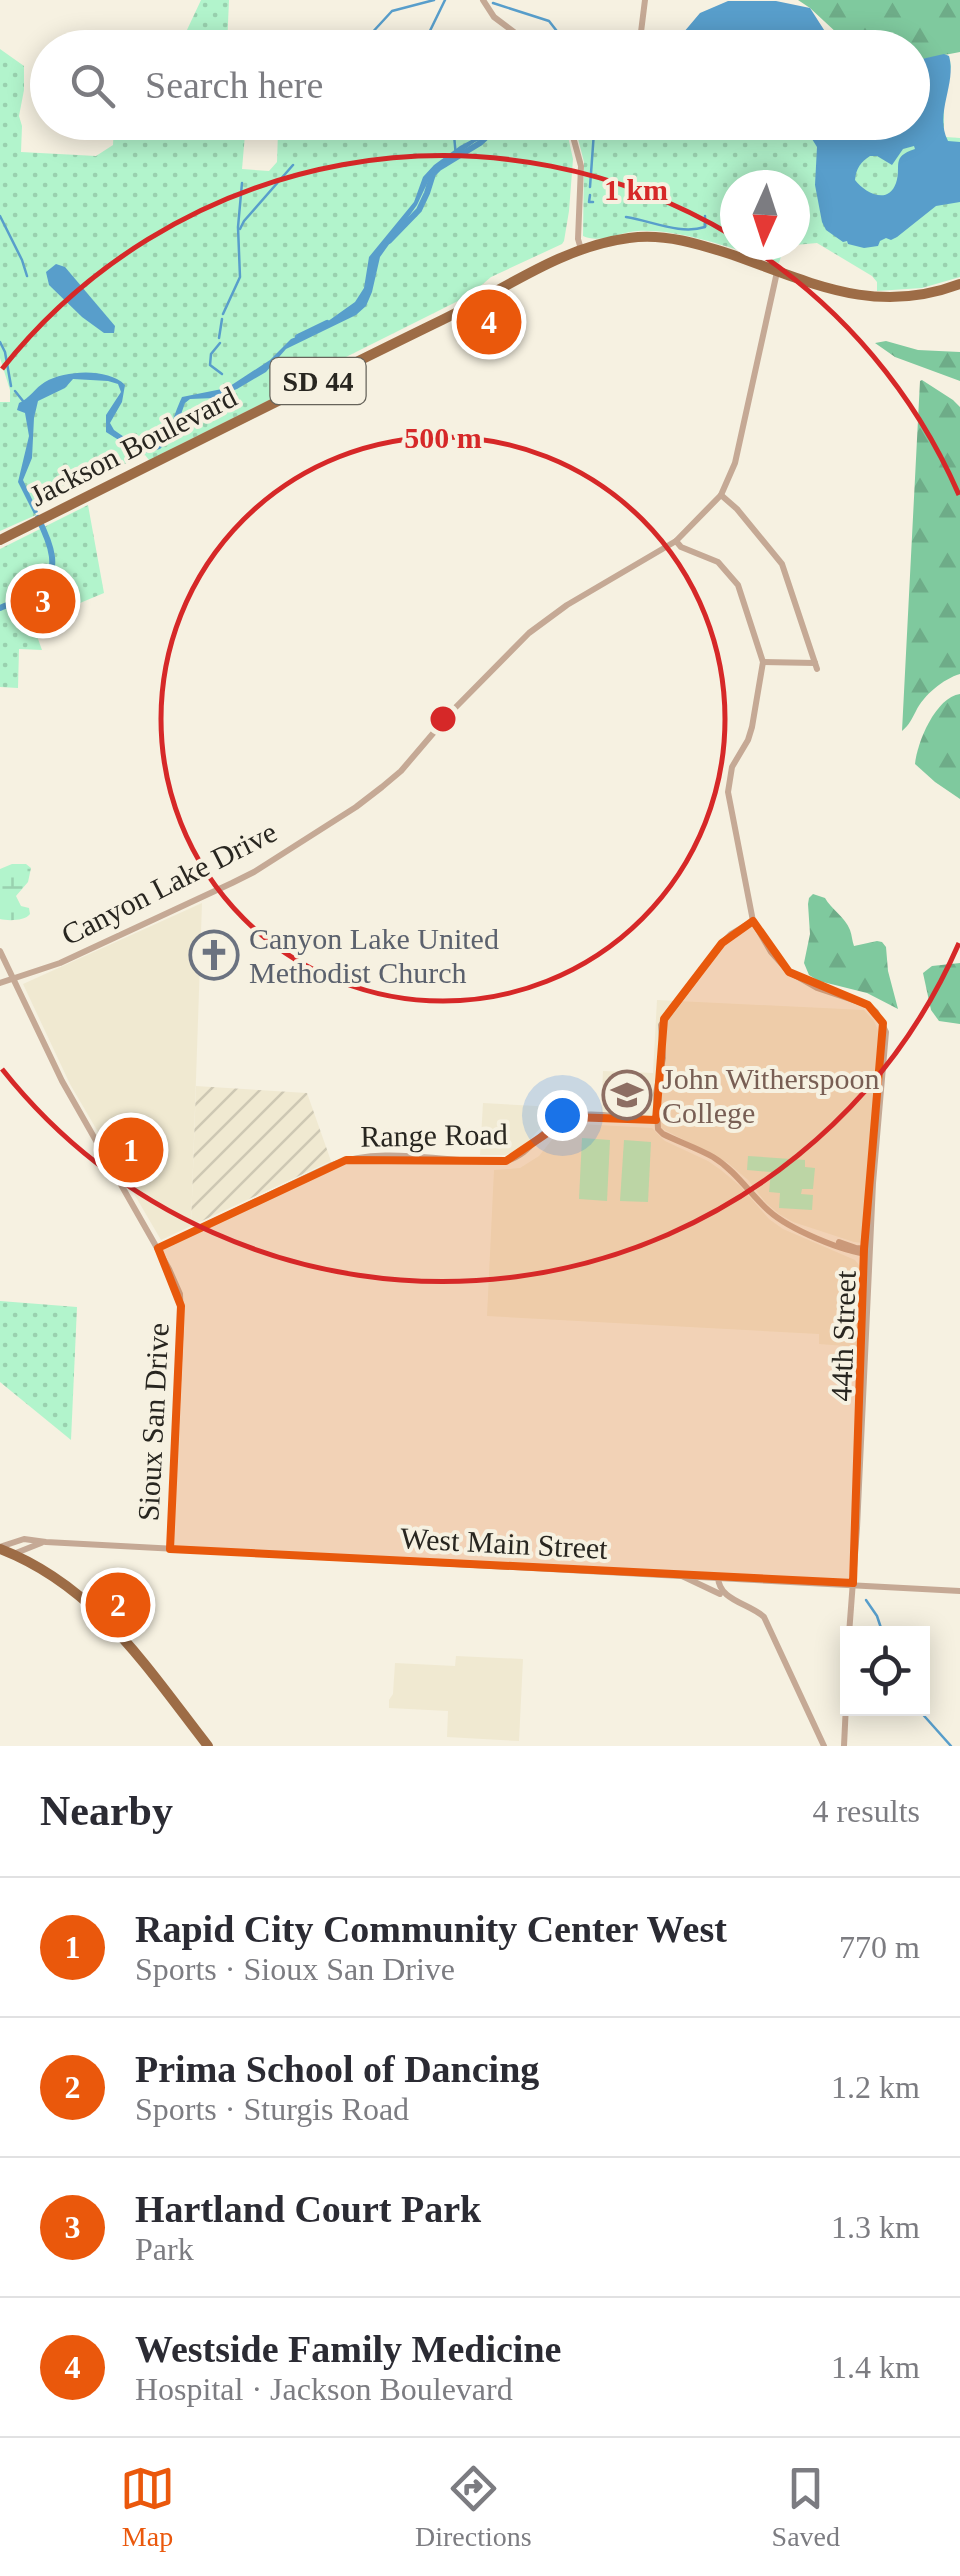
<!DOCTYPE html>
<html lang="en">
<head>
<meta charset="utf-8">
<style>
  :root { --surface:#fff; --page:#f7f7f7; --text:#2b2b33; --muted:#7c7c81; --line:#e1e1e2; --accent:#ea580c }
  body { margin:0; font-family:Georgia,serif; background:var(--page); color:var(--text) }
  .controls { position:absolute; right:30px; bottom:30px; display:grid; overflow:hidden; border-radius:0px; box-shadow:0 5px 25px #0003 }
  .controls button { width:90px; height:90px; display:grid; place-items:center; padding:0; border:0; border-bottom:2px solid var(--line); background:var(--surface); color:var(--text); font:50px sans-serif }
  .compass { position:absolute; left:720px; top:170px; width:90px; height:90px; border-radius:50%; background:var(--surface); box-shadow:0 5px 25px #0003; rotate:183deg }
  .you { position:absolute; left:562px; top:1115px; width:35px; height:35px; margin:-25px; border:8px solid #fff; border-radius:50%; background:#1a73e8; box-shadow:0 0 0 15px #1a73e833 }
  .badge { display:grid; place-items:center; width:65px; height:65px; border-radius:50%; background:var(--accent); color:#fff; font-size:32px; font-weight:700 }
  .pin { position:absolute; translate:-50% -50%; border:5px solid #fff; box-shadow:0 2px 10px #0006 }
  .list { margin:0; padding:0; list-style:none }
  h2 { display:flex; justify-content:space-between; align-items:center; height:130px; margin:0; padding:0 40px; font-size:42px }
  h2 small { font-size:32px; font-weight:400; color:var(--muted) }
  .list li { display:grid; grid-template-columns:65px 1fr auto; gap:30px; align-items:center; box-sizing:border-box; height:140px; padding:0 40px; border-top:2px solid var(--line) }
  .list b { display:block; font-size:38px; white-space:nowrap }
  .list p { margin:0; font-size:32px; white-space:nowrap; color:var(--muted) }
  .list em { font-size:32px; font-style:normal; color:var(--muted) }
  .icon { flex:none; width:55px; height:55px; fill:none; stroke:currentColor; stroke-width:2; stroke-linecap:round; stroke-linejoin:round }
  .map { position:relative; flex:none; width:960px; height:1746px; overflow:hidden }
  .search { position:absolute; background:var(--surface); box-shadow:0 5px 25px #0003; left:30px; right:30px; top:30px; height:110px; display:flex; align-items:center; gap:25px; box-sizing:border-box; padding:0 35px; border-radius:55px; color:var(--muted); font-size:38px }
  .sheet { height:690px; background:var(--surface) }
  nav { display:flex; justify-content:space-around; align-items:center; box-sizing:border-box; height:140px; border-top:2px solid var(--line); background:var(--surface); font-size:28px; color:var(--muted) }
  nav a { display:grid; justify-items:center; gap:5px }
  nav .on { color:var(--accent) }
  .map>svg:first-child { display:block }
  .built { fill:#f0e9d1 }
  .industrial { fill:url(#industrial-furrows) }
  .green { fill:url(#green-dots) }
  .forest { fill:url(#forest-firs) }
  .wetland { fill:url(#wetland-marsh) }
  .pitch { fill:#b2f4cc }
  .water { fill:#589ecb; fill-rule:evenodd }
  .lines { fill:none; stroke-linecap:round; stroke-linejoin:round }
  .stream { stroke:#589ecb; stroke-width:2.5 }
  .river { stroke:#589ecb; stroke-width:6 }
  .minor { stroke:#c5a995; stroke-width:6 }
  .major { stroke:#9d6c46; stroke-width:10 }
  .marked { fill:#e8590c; fill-opacity:0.2; stroke:#e8590c; stroke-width:8; stroke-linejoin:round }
  .ring { fill:none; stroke:#d62828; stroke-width:5 }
  .labels { text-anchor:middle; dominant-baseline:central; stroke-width:8; stroke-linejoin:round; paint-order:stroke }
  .shield { fill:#f6f1e1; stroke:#66635a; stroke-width:2.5 }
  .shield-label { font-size:28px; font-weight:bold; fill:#282620 }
  .street-label { font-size:30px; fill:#282620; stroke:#f6f1e1 }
  .worship-label { font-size:30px; fill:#5b616d; stroke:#f6f1e1; text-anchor:start }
  .education-label { font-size:30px; fill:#785e54; stroke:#f6f1e1; text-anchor:start }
  .centre { fill:#d62828; stroke:#f6f1e1; stroke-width:5 }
  .ring-label { font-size:30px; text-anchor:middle; font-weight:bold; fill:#d62828; stroke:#f6f1e1; stroke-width:8; stroke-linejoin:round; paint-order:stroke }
</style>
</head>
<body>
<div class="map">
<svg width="960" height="1746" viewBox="0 0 960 1746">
  <defs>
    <pattern id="industrial-furrows" width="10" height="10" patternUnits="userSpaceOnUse" patternTransform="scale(2.5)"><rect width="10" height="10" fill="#f0e9d1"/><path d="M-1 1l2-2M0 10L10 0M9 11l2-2" fill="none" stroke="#cec8b3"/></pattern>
    <pattern id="green-dots" width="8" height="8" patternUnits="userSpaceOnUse" patternTransform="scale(2.5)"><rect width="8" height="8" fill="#b2f4cc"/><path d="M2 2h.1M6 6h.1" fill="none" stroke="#99d1af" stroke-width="1.8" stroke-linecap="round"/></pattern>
    <pattern id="forest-firs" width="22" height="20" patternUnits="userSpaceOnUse" patternTransform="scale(2.5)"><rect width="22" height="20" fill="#7fc99e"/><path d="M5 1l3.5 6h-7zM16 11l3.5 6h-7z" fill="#6eac88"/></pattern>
    <pattern id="wetland-marsh" width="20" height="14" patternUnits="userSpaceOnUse" patternTransform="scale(2.5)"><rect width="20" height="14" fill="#b2f4cc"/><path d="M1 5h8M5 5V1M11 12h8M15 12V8" fill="none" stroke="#99d1af"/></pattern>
  </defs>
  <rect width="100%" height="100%" fill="#f6f1e1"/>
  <g class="built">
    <polygon points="202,903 191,1226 161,1240 70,1084 23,984"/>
    <polygon points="657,1000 864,1010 874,1021 880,1035 882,1050 863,1243 854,1242 793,1222 779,1214 766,1203 748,1180 728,1163 661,1128 651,1120 601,1116 603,1071 653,1073"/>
    <polygon points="483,1103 573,1108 572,1110 546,1122 523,1147 506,1155 480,1155"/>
    <polygon points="581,1124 652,1128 665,1141 708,1161 721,1170 740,1186 769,1219 783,1229 855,1260 862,1269 858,1347 819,1344 819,1334 487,1316 494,1170 520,1168 539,1156 554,1137 569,1126"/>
    <polygon points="456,1656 523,1659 519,1741 447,1737 448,1711 389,1708 389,1700 393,1694 395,1663 455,1666"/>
  </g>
  <polygon class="industrial" points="196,1086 307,1093 331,1161 191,1226"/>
  <g class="green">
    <polygon points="201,0 229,0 227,47 179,47"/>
    <polygon points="0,49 24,66 24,90 19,116 22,126 21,152 96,156 113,145 114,123 246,123 242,169 269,171 277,162 278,132 301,133 302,123 565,123 573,159 569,211 564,241 562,244 491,277 470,295 328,366 329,370 149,460 145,455 102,474 82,477 31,501 36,515 0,531 0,402 10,402 10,390 0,358"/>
    <path d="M944 54 949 56 951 66 944 101V133L946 137 960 138V277L922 288 877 291V282L872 276 817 243 795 245V185H735V245H793L784 247 779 263C736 250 682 229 638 231 620 232 599 244 583 236L584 162 574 123 912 122 913 61Z"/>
    <polygon points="88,505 104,593 68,608 71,621 37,636 42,650 19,649 18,688 0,687 0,549"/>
    <polygon points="0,1301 77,1307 71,1440 0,1382"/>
  </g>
  <g class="forest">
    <polygon points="798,0 960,0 960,52 913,61 912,48 852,47 810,8"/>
    <polygon points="886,341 918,350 960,352 960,381 895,357 875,343"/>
    <path d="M922 380 953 400 960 407V674C943 679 924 695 916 711 911 720 910 724 902 731L920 381Z"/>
    <path d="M960 694V799L935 782 915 764C917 742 936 697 960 694Z"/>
    <path d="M813 894 825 898C831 909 845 917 850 930 852 935 852 941 854 946L877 941 882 942 886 947 888 971 898 1009 867 993 819 981 809 975 804 963 810 934 808 904 809 898Z"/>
    <polygon points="960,963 960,1024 939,1021 931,1010 923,973 932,966"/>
  </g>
  <path class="wetland" d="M12 864H26L31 868 28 882 16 896 21 906 29 908 30 914C25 921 8 921 0 919V869Z"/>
  <g class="pitch">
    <polygon points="582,1138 610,1140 607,1201 579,1199"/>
    <polygon points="624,1140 651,1142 648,1202 620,1201"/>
    <polygon points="748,1156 805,1160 805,1167 815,1168 813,1189 802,1189 801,1194 813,1195 812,1210 779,1208 780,1193 769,1192 771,1172 747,1170"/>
  </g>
  <g class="water">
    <polygon points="728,1 776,1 810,8 835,47 659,47 678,39 700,13"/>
    <path d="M944 54 949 56C957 84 934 113 948 141L960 142V202L936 206 897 237 891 240 886 238 880 241 878 246 864 248 848 244 847 241 843 242 826 230 822 222 815 185 817 147 802 123 912 122 913 61ZM914 146 915 149C890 157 902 166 896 183 888 206 864 192 855 180 856 168 861 162 870 156H877L892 165 903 149Z"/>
    <path d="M493 122 504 123 493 135 475 142 432 173 417 205 380 257 372 292 366 306 356 315 286 349 266 372 237 389 214 398 190 399 185 403 174 434 160 449 141 454 106 432V415L121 392 118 384 108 381 73 379 65 388 38 401 34 418 32 458 23 480 38 512 34 514 18 482 29 436 25 413 17 410 19 403C30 398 35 388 45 382 66 370 108 368 125 385L122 402 110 423 114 430 140 448C171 445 171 419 182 397L227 388 270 360 291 339 317 329 355 302 364 288 369 257 414 202 423 177 434 165 460 146 490 130Z"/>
    <polygon points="56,264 65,267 115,326 114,333 104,333 82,317 49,285 46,272"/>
  </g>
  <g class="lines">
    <g class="stream">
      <polyline points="493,3 549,21 570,48"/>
      <polyline points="262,38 281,39 299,48"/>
      <polyline points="219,47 249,42"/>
      <polyline points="358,48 392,11 434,0"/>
      <polyline points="424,48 426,39 445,0"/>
      <polyline points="443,122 454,135 456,157"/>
      <polyline points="593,122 596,123"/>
      <polyline points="752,133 760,122"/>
      <polyline points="590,187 594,132 590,122"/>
      <polyline points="590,195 589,202 593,202"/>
      <polyline points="0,216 22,260 27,276"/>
      <path d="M626 217C652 221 680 235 705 227V216"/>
      <polyline points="240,229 244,221 293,165"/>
      <polyline points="223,314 240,277 238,227 242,183"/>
      <polyline points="219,338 222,319"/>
      <polyline points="0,342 5,352 11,386"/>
      <polyline points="220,343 211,354 210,365 222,374"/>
      <polyline points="15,391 23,401"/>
      <polyline points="866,1600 877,1616 883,1634"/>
      <polyline points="918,1709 951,1746"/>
    </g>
    <g class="river">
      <polyline points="389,241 419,210 427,193 433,174 439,168 480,143 499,125 505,122"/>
      <polyline points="298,337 327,323"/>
      <path d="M0 608C12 602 29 600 38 592 63 571 50 542 38 518"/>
    </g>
    <g class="minor">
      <polyline points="483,0 494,17 535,48"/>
      <polyline points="639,48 645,0"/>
      <polyline points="569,122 581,166 578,239 581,249"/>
      <polyline points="721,495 737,509 782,564 817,669"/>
      <polyline points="676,541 681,547 718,562 738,585 763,662 752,727 748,740 732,767 728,792 753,921 771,952 789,972 817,988 868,1005 876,1012 886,1032 873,1183 857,1528 849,1634"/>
      <polyline points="763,662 815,663"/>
      <path d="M753 921 731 934 722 943 661 1025 663 1058 656 1093 658 1129 663 1134C679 1142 697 1148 713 1157 736 1171 750 1194 769 1211 789 1229 843 1252 869 1254"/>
      <polyline points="0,951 62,1081 169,1269 180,1294 181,1321 170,1549"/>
      <polyline points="0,983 60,963 232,883 254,872 356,807 382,787 401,771 453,710 529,633 567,605 676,541 721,495 735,463 777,272"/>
      <polyline points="839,1242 856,1248 869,1249"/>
      <path d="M158 1248 332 1165C387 1144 449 1165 506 1161 531 1154 540 1130 562 1120 590 1107 626 1121 656 1119"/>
      <polyline points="0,1547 24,1539 46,1542 960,1591"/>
      <polyline points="11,1555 41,1543"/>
      <polyline points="682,1576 720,1594"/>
      <path d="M718 1577C719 1601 749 1603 764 1617L824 1746"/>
      <polyline points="844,1746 848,1663"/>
    </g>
    <g class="major">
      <path d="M0 540C147 467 294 392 442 320 504 290 560 247 629 238 665 233 699 244 733 255 812 283 876 316 960 284"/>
      <path d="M0 1549C96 1586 147 1668 208 1746"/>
    </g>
  </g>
  <path class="marked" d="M753 921 789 972 868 1005 883 1023 864 1249 853 1583 170 1549 181 1306 158 1248 346 1160 506 1161 571 1117 656 1120 664 1019 722 943Z"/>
  <g class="ring">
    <circle cx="443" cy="719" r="282"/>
    <path d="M959 943A563 563 0 0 1 2 1069M2 369A563 563 0 0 1 733 236M750 247A563 563 0 0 1 959 495"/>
  </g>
  <defs>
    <g id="church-ring" transform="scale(2.5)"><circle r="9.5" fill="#f6f1e1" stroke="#6b7280" stroke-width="1.5"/><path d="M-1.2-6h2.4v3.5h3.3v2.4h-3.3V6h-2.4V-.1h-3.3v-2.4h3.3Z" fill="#6b7280"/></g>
    <g id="university-ring" transform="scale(2.5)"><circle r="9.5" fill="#f6f1e1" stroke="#8d6e63" stroke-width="1.5"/><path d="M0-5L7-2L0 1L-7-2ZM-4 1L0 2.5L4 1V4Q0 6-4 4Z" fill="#8d6e63"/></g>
  </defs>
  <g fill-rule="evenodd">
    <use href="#church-ring" x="214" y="955"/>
    <use href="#university-ring" x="627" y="1095"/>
  </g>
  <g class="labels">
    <rect class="shield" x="270.5" y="358" width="95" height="46" rx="8"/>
    <g class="shield-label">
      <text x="318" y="381">SD 44</text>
    </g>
    <g class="street-label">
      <text transform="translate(133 446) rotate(-27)">Jackson Boulevard</text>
      <text transform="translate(169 883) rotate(-27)">Canyon Lake Drive</text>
      <text transform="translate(434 1135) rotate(-1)">Range Road</text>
      <text transform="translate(843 1336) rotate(-88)">44th Street</text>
      <text transform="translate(153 1422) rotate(-87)">Sioux San Drive</text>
      <text transform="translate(504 1543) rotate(3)">West Main Street</text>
    </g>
    <g class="worship-label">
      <text x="249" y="938">Canyon Lake United<tspan x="249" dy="34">Methodist Church</tspan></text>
    </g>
    <g class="education-label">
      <text x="662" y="1078">John Witherspoon<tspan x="662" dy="34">College</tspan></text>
    </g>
  </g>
  <circle cx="443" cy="719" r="15" class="centre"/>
  <g class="ring-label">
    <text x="636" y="200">1 km</text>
    <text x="443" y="448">500 m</text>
  </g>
</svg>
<div class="controls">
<button><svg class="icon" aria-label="locate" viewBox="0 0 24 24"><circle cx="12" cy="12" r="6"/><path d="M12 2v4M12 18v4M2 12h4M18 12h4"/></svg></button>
</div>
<svg class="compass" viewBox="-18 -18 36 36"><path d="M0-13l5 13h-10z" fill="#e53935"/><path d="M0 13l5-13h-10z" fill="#7c7c81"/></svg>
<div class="you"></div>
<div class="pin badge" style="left:131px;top:1150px">1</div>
<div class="pin badge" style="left:118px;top:1605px">2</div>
<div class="pin badge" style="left:43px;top:601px">3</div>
<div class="pin badge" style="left:489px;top:322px">4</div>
<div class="search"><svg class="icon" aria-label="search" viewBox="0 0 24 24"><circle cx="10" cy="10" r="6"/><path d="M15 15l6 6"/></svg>Search here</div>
</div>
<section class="sheet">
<h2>Nearby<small>4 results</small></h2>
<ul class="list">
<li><span class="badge">1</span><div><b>Rapid City Community Center West</b><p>Sports · Sioux San Drive</p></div><em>770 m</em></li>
<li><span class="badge">2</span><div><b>Prima School of Dancing</b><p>Sports · Sturgis Road</p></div><em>1.2 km</em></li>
<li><span class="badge">3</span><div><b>Hartland Court Park</b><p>Park</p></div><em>1.3 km</em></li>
<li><span class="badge">4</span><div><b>Westside Family Medicine</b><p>Hospital · Jackson Boulevard</p></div><em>1.4 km</em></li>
</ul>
</section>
<nav>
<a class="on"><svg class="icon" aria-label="map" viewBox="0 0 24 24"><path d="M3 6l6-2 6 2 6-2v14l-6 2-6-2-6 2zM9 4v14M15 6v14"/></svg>Map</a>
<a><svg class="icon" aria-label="directions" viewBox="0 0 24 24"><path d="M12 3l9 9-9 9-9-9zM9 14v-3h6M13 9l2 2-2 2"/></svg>Directions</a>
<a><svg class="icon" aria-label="saved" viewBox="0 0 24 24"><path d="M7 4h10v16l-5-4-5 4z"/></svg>Saved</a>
</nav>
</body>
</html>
